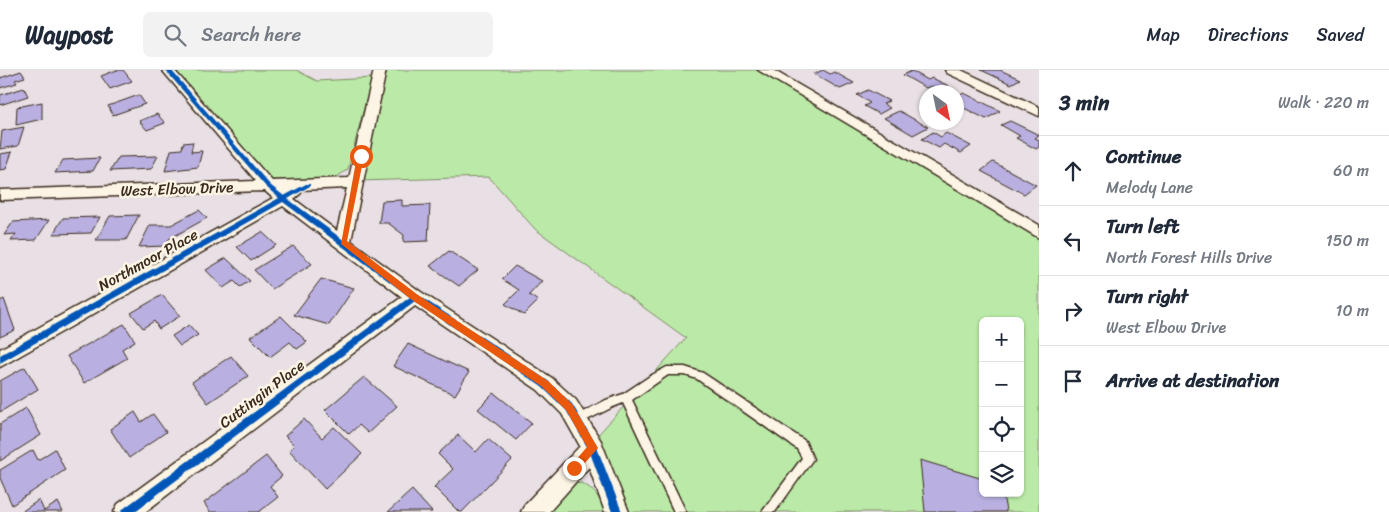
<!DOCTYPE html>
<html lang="en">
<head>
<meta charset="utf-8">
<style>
  :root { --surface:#fff; --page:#f2f2f3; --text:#1f2937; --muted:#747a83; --line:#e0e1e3 }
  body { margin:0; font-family:Sriracha,sans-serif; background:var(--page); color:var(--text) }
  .controls { position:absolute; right:15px; bottom:15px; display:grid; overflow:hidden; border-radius:8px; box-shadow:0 1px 4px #0004 }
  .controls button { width:45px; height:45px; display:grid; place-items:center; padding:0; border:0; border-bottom:1px solid var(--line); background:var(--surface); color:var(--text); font:25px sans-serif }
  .compass { position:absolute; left:919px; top:15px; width:45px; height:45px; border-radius:50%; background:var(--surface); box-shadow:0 1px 4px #0004; rotate:147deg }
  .stop { position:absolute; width:15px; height:15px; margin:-11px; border:4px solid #ea580c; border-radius:50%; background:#fff }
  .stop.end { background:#ea580c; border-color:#fff; box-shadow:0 1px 5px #0008 }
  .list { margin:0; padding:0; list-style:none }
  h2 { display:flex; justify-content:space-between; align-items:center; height:65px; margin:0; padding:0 20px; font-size:21px }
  h2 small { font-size:16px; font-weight:400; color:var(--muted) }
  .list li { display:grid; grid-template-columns:32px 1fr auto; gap:15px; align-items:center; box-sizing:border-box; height:70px; padding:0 20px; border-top:1px solid var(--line) }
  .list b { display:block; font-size:19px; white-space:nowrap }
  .list p { margin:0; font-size:16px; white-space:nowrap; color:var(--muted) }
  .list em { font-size:16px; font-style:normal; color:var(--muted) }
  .icon { flex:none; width:28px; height:28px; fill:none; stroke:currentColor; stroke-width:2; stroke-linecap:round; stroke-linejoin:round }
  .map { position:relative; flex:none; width:1039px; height:442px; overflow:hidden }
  header { display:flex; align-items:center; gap:30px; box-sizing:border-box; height:70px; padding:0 25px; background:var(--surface); border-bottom:1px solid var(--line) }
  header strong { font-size:24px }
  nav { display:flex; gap:28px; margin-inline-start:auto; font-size:18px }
  .search { width:350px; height:45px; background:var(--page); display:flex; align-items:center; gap:12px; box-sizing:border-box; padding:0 18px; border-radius:8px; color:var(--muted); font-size:19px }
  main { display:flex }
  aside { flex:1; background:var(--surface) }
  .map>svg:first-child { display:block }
  .green { fill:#bbeaa8; stroke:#7b8a63; fill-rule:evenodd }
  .building { fill:#b9b0e1; stroke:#3b2a1e }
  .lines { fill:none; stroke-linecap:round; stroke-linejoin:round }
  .service-casing { stroke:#3b2a1e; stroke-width:3 }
  .minor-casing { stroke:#3b2a1e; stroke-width:3 }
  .service { fill:#fcf5e5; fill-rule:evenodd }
  .minor { fill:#fcf5e5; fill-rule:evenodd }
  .cycleway-casing { stroke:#fcf5e5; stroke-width:3 }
  .cycleway { fill:#0057b8; fill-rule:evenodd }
  .route { fill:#ea580c }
  .labels { text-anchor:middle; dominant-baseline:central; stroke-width:5; stroke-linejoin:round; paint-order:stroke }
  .street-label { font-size:15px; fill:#3b2a1e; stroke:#fcf5e5 }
</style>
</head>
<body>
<header>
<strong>Waypost</strong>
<div class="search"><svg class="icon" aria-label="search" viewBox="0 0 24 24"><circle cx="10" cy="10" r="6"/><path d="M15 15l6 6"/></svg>Search here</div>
<nav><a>Map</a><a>Directions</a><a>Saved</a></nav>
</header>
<main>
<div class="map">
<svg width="1039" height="442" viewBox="0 0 1039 442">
  <rect width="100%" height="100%" fill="#e8e0e4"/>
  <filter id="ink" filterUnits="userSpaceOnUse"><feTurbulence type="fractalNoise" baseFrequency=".02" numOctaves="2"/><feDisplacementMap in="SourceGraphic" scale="10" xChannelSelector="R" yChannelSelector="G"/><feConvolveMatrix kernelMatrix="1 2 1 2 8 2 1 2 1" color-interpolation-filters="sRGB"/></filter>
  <g filter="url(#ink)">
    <g class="green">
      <polygon points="173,0 296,0 317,11 372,8 348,99 333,110 272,110 266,107"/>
      <path d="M384 0H757L1039 165V442H629L595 368 686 268 535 159 489 107 359 111ZM983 251H1020V423H983Z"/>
      <path d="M581 413C596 419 599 429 606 442H543L572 414Z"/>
    </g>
    <g class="building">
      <polygon points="117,0 123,0 132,11 110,19 101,6"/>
      <polygon points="823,0 830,4 834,2 854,13 840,19 814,4"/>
      <polygon points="981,0 1000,0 1020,9 1011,14"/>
      <polygon points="21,1 25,7 15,10 17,13 0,18 0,8"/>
      <polygon points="912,1 928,10 932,8 949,16 939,21 931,16 926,18 903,5"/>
      <polygon points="24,18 28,26 0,35 0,25"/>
      <polygon points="868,20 889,31 883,34 890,38 879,44 864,36 870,33 857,25"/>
      <polygon points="964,23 1000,41 986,49 958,35 963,33 956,29 956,27"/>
      <polygon points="139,25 145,34 113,45 108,36"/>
      <polygon points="42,32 42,49 16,55 17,37"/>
      <polygon points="899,41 928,57 913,65 884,48"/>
      <polygon points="157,44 165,53 147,60 139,51"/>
      <polygon points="1010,51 1039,65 1035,68 1039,70 1039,77 1036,79 1016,68 1020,66 1001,55"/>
      <polygon points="24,57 18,76 0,79 2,61"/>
      <polygon points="933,62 941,67 946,63 971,76 961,83 944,74 939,78 922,69"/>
      <polygon points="193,72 191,82 202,81 198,97 165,101 171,80 182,79 183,73"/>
      <polygon points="12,82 6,99 0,100 0,84"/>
      <polygon points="158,86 151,99 110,101 119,87"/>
      <polygon points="100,88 93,101 55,103 63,90"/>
      <polygon points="993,92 1036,115 1024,124 981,101"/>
      <polygon points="402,130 402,136 430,135 428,171 403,172 404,165 388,153 379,153 382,131"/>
      <polygon points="199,140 207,148 169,169 165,176 139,177 150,155 171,155"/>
      <polygon points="139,145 126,170 96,170 110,146"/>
      <polygon points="100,147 91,163 53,164 63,148"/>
      <polygon points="49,150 36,170 11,171 16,164 4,165 13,152"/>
      <polygon points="262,162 276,175 251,191 237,177"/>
      <polygon points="293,176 312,194 272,219 254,200"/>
      <polygon points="449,181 478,200 459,216 430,196"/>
      <polygon points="226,188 250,211 240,217 234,211 223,218 206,200"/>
      <polygon points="515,196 542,211 529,225 538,231 524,245 505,234 519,220 502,209"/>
      <polygon points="321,209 354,218 329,255 294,245"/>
      <polygon points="162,225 180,246 159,259 154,251 143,258 131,243"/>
      <polygon points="4,229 15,260 0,267 0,231"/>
      <polygon points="281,246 307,272 297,279 290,272 270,287 250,267"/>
      <polygon points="124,254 135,271 122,279 127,288 84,313 67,286"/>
      <polygon points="189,255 198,265 180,276 172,266"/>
      <polygon points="408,274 469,302 455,325 393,296"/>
      <polygon points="231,286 248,306 208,333 192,312"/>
      <polygon points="25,297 38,319 0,342 0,311"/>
      <polygon points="364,307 397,336 368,363 359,355 349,364 325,340"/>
      <polygon points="494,323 532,353 516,370 478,339"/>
      <polygon points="26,338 41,365 0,391 0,354"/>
      <polygon points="135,342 141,352 153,344 166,362 129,388 110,359"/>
      <polygon points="304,349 322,368 334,357 362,384 325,419 289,380 294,375 285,366"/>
      <polygon points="458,365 476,382 488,369 512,390 462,442 459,442 434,417 453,399 438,384"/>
      <polygon points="55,379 65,400 12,435 0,408 0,400 33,380 38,390"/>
      <polygon points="266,386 282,406 270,416 278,427 259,442 210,442 204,433"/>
      <polygon points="920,390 983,409 983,423 1003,423 1006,442 925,442"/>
      <polygon points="412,420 432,442 388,442"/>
      <polygon points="39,430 44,441 58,432 63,442 21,442"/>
    </g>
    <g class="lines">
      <g class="service-casing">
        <polygon id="service" points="667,297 685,297 703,303 805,371 813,389 775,442 762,442 802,388 797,379 697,309 685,305 668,305 632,330 686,442 674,442 623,333 613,337 577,355 573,353 572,350 573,347 606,330 623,324 650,306"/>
      </g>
      <g class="minor-casing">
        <g id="minor">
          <path d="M162 0H174L272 111 349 108 374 0H386L351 171 421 222 552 308 576 330 601 371 629 442H605L589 397 549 442H521L525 434 580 376 562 344 538 320 415 236 145 442H114L118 434 402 227 283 136 0 297V279L273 128 265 121 0 130V120L256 111ZM347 118 337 161 294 129 301 123 299 120Z"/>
          <polygon points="758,0 773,0 1039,155 1039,168"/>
          <polygon points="945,0 961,0 1039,37 1039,46 947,3"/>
        </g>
      </g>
      <use href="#service" class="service"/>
      <use href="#minor" class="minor"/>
      <g class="cycleway-casing">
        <polygon id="cycleway" points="165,0 171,0 270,115 284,126 306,114 310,114 310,116 288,129 418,225 548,311 572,334 596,375 622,442 612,442 589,380 566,340 542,317 415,231 134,442 121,442 123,439 410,227 283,132 0,293 0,285 279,128 266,117"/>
      </g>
      <use href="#cycleway" class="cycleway"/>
    </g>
  </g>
  <polygon class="route" points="361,84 364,86 347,171 418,225 548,311 572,334 598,378 578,401 574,403 569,398 587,377 566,340 541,316 412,230 341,174 357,86"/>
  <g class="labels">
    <g class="street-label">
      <text transform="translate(177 119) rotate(-2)">West Elbow Drive</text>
      <text transform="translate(148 190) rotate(-29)">Northmoor Place</text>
      <text transform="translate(262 324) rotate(-37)">Cuttingin Place</text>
    </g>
  </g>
</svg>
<div class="controls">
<button>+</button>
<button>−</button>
<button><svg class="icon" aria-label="locate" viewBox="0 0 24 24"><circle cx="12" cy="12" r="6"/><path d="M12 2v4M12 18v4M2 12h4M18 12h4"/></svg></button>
<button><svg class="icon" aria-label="layers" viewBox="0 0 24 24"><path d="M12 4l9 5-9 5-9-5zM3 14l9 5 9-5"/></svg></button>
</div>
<svg class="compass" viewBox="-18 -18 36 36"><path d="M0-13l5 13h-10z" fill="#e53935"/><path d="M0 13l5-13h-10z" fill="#747a83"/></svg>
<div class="stop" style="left:361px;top:86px"></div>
<div class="stop end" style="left:574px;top:398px"></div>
</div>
<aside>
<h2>3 min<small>Walk · 220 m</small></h2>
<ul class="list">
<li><svg class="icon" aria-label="ahead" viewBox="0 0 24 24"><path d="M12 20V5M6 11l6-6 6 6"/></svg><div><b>Continue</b><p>Melody Lane</p></div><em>60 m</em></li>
<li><svg class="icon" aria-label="left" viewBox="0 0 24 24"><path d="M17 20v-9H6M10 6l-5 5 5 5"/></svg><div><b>Turn left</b><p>North Forest Hills Drive</p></div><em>150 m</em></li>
<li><svg class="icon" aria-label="right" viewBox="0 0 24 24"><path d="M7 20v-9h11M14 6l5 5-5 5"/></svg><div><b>Turn right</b><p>West Elbow Drive</p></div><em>10 m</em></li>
<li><svg class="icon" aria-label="arrive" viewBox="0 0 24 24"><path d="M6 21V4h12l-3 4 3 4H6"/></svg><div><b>Arrive at destination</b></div></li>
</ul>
</aside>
</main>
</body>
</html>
